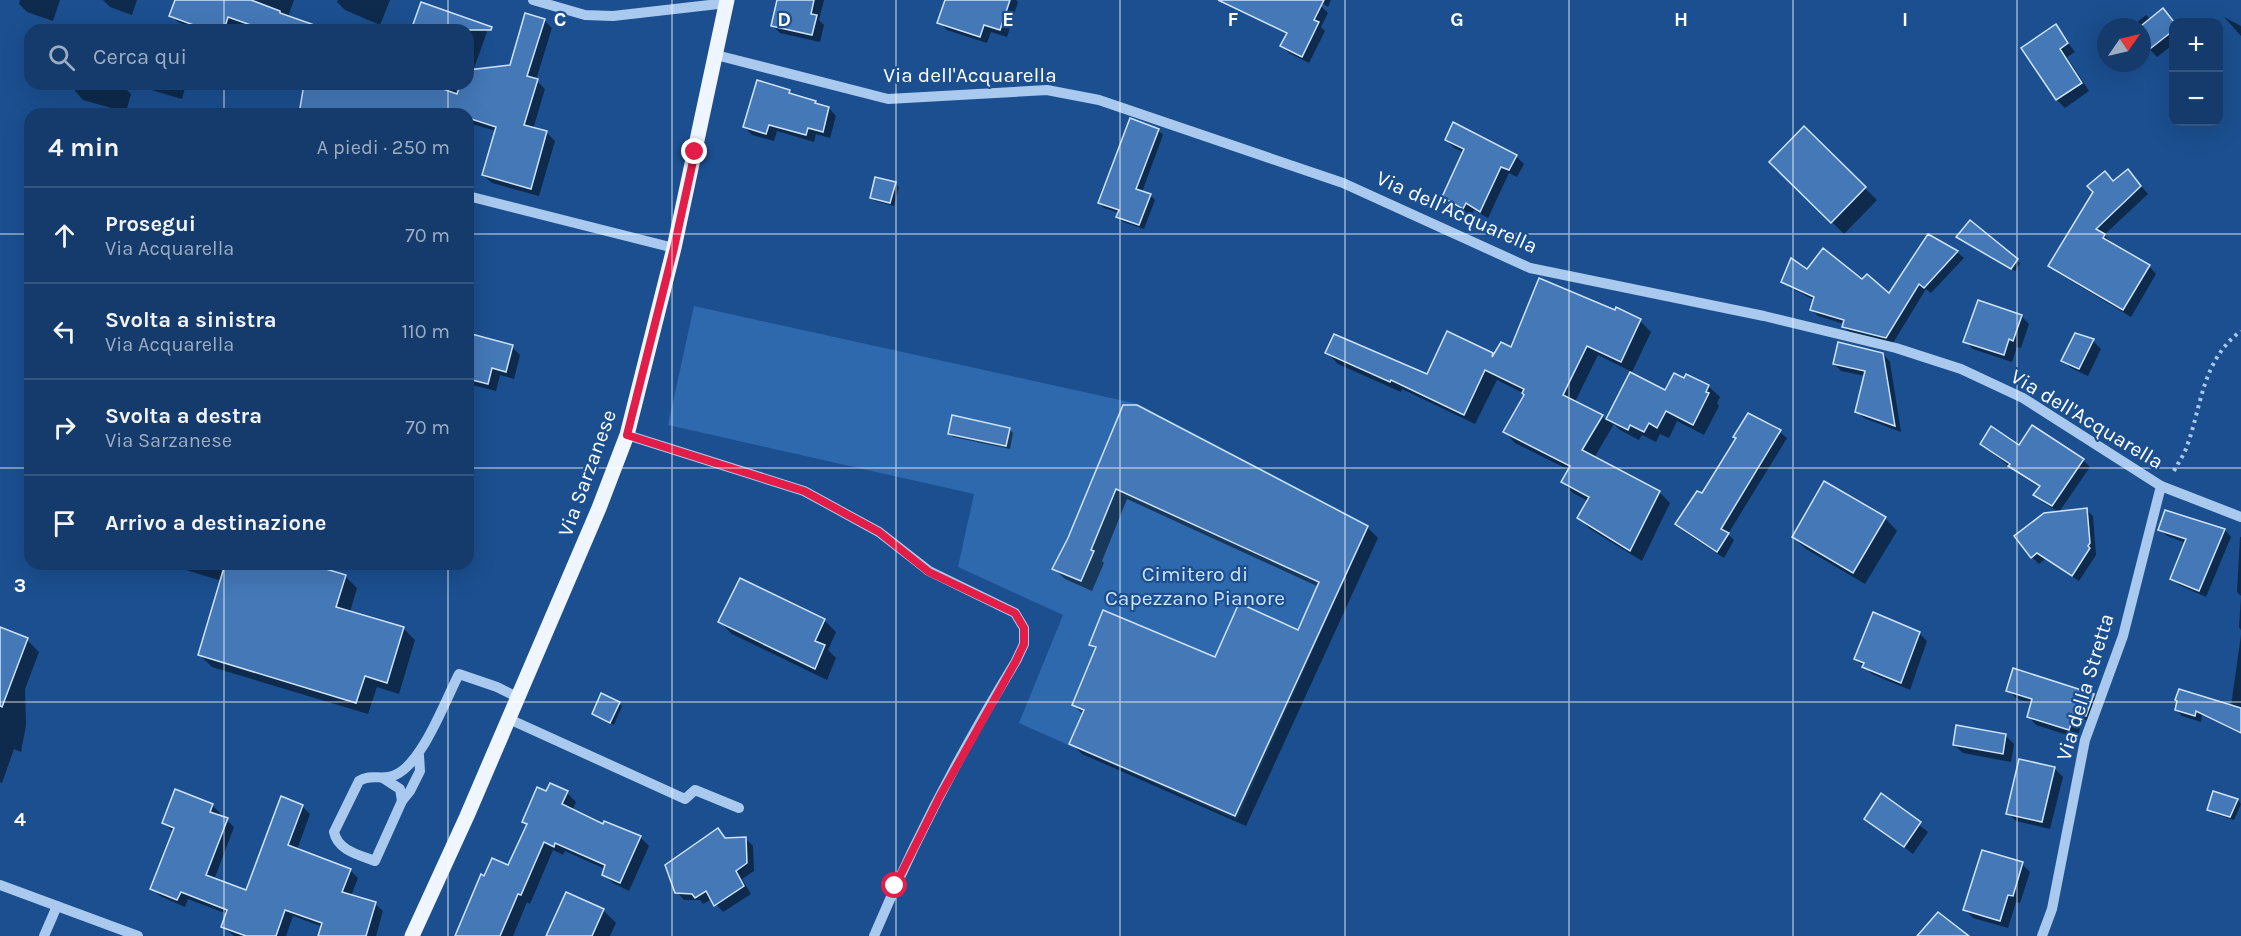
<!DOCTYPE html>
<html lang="it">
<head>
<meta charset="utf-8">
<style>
  :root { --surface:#143b6b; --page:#214673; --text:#f1f3f6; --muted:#9dadc1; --line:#33557e }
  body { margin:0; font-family:Karla,sans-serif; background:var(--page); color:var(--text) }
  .controls { position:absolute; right:18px; top:18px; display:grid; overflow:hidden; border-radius:12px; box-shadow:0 6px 24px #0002 }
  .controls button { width:54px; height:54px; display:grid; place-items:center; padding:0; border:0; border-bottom:2px solid var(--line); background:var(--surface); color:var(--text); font:30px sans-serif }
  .compass { position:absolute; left:2097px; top:18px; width:54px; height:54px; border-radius:50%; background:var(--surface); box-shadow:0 6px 24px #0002; rotate:56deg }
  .stop { position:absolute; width:18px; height:18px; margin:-14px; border:4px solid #e11d48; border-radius:50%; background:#fff }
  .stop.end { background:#e11d48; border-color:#fff; box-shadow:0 2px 6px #0008 }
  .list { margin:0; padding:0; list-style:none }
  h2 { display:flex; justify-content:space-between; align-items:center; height:78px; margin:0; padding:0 24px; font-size:26px }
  h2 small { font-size:20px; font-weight:400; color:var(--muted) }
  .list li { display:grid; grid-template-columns:39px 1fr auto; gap:18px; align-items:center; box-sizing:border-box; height:96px; padding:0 24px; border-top:2px solid var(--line) }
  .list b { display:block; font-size:22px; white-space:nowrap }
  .list p { margin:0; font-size:20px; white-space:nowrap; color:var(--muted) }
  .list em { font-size:20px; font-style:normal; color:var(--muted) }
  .icon { flex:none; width:33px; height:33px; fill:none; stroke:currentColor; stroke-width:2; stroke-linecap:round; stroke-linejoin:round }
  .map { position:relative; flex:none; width:2241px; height:936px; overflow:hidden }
  .search { position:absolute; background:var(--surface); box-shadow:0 6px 24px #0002; left:24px; top:24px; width:450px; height:66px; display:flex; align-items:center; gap:15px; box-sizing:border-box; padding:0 21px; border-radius:18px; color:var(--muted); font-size:22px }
  .panel { position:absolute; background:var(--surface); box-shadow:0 6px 24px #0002; left:24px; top:108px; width:450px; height:462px; border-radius:18px }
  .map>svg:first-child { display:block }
  .green { fill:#2e69ad }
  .shadow { fill:#0007 }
  .building { fill:#4478b7; stroke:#cfe3fa; stroke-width:1.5 }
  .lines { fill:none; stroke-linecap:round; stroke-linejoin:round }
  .path { stroke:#a9c9ee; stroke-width:4; stroke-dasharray:3 4.5; stroke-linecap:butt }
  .minor { stroke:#a9c9ee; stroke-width:10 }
  .major { stroke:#f0f6ff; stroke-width:15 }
  .route { stroke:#e11d48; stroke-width:8 }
  .grid { fill:none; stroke:#fff; stroke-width:1.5; stroke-opacity:0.55 }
  .labels { text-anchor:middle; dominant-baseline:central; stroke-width:4.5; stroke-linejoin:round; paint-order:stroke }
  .street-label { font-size:21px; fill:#fff; stroke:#1b4f8f }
  .park-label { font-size:21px; fill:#cfe3fa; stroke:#1b4f8f }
  .grid-label { font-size:20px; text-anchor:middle; font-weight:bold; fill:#fff; stroke:#1b4f8f; stroke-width:4.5; stroke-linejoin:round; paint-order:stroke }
</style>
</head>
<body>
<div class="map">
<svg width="2241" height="936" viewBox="0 0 2241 936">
  <rect width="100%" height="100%" fill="#1b4f8f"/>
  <polygon class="green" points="694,306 1138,404 1369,525 1237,820 1019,723 1063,615 958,567 974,494 668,425"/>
  <g class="shadow">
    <polygon points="20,0 60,0 53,21 27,12 19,4"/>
    <polygon points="103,0 137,0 132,15 110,7"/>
    <polygon points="176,0 294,0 288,17 323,30 198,30 178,22 171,15"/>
    <polygon points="338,0 390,0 380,25 345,10 337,2"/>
    <polygon points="779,0 824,0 819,20 824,25 820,42 780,33 773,26"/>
    <polygon points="946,0 1016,0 1018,2 1007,37 991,32 987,43 947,30 939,22"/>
    <polygon points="1289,0 1321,6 1328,13 1321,27 1325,31 1309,63 1289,53 1282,46 1288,35 1277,27"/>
    <polygon points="1318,0 1331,0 1328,7"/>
    <polygon points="2146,15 2151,20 2171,18 2174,22 2174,44 2157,57 2142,41 2142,27 2131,27"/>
    <polygon points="2224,17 2241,26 2241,36"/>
    <polygon points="544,20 552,28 536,80 545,89 533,129 547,133 555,141 539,196 492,183 483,175 496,131 468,123 468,114 301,114 306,84 468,84 468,30 413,30 478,24 487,32 473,71 511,67"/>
    <polygon points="2055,26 2075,52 2067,57 2089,91 2065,108 2057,100 2023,48"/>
    <polygon points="73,84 115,84 123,86 131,94 126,112 83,100 75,91"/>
    <polygon points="131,84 186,84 182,99"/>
    <polygon points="789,91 794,96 829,108 836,116 830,138 816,134 814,142 777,131 774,141 752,135 745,127"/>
    <polygon points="1804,129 1877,200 1844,234 1771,162"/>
    <polygon points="1158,130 1163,135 1142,192 1150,195 1155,200 1144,229 1123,222 1118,217 1120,213 1104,208 1099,203"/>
    <polygon points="1446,140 1516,156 1524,164 1517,177 1509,173 1488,218 1474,210 1471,216 1452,204 1444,196 1465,153 1454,148"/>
    <polygon points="2128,171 2148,194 2104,235 2112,243 2149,266 2156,274 2131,317 2058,273 2050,266 2114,182"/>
    <polygon points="895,184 899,187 894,206 875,201 871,198"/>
    <polygon points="1929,236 1957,252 1964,258 1931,293 1926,289 1893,343 1850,333 1844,327 1844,324 1818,316 1811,309 1814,300 1789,287 1783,281 1808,271 1862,281 1889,296"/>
    <polygon points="1958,237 2017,260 2020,264 2015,271"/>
    <polygon points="1617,309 1640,321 1651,332 1632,372 1598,355 1575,402 1602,416 1607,421 1631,374 1666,392 1708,386 1720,397 1717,403 1719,406 1704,435 1677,421 1669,438 1660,434 1656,442 1642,435 1639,440 1620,430 1614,424 1594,458 1659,492 1670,503 1642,561 1590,529 1579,518 1588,501 1573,493 1562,482 1569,470 1515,443 1505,432 1525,395 1523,393 1497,380 1475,424 1402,389 1401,392 1338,364 1327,353 1428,376 1493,355 1494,356 1616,312"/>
    <polygon points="2021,316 2029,324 2021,348 2017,347 2012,362 1973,349 1965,341"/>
    <polygon points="468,335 512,347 520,355 514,379 500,375 496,391 468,384"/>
    <polygon points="2093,341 2101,349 2088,376 2071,368 2063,360"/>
    <polygon points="1883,354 1890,362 1901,432 1864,418 1856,411 1865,376 1841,371 1834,364"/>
    <polygon points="1124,406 1367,527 1378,538 1246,826 1082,754 1071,743 1084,715 1073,705 1096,650 1091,644 1216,659 1298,632 1319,587 1127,499 1102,561 1104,563 1092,591 1065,579 1054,569 1069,539"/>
    <polygon points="1749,415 1780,432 1787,438 1728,534 1734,540 1724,558 1683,531 1676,524 1702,495 1738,439"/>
    <polygon points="1009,429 1013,433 1010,449 953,437 949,434"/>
    <polygon points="1982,444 2019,447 2083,460 2090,467 2059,512 2042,502 2035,495 2040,487 2017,473"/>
    <polygon points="2086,510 2093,516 2096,555 2079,581 2045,559 2039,564 2032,557"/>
    <polygon points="2166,512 2225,530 2231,537 2206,597 2179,585 2172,578 2186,543 2167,536 2160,530"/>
    <polygon points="1885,518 1897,531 1865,584 1806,549 1793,537"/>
    <polygon points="2240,537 2241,537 2241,596 2237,592"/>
    <polygon points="166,564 304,564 345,576 357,588 350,612 403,628 415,640 399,694 377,687 368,714 212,667 200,655 222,581"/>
    <polygon points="2241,597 2241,630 2239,627"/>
    <polygon points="824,620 836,632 828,650 836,658 827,680 732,634 720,622"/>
    <polygon points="0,629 27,640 39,652 25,689 26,725 21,752 14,749 2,783 0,782"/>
    <polygon points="1919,633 1927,641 1910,690 1872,674 1855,659"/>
    <polygon points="2241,635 2241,734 2202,715 2201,722 2182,716 2176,710 2231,706"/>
    <polygon points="2008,690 2093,695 2101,703 2094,723 2083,719 2077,738 2036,725 2028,716 2032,704 2016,698"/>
    <polygon points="619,703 622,706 614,725 593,714"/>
    <polygon points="2006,736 2014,744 2011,762 1963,753 1954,745"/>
    <polygon points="2054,768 2063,777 2050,829 2016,821 2008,813"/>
    <polygon points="547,793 567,793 576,802 572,811 604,826 640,837 649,846 629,891 613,883 603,874 605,869 565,851 563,855 553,850 530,904 527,902 513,936 458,936 485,878 509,867 528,826 523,822"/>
    <polygon points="2214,793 2238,800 2241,804 2234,820 2212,813 2208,809"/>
    <polygon points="1881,795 1928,832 1913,854 1866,818"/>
    <polygon points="212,805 220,813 218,817 227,820 234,827 214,880 247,891 302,806 310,814 297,850 350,870 358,878 351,896 375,904 383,911 376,936 320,936 323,927 293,916 286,936 234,936 223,927 227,914 188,899 185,907 160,896 152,889 174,832 163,823"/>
    <polygon points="718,830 727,839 746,839 753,846 754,871 742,879 751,894 723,912 712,899 703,904 700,900 684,900 677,892"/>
    <polygon points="2022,864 2030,872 2020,903 2016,902 2008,928 1973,918 1965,910"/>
    <polygon points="567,894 604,911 616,923 610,936 547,936"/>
  </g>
  <g class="building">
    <polygon points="175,0 251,0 280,11 280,13 320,27 319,30 265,30 228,17 224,30 207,30 169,16"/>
    <polygon points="777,0 814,0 811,14 817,15 812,35 771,26"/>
    <polygon points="945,0 1010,0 1000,30 984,25 980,37 937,23"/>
    <polygon points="1218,0 1324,0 1314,20 1319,22 1302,57 1280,46 1287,33"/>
    <polygon points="421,2 492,27 491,30 411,30"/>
    <polygon points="2163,8 2174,22 2174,30 2142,55 2142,25"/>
    <polygon points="525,13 545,19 527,76 538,79 524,125 547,131 531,189 482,175 496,127 468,118 468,114 447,112 447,114 299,114 304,84 429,84 457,94 460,84 468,84 468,70 510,65"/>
    <polygon points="2056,24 2068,43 2060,49 2082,83 2056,100 2021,48"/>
    <polygon points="757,80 790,90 789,93 816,101 815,103 829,107 823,132 808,128 806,135 769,125 766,134 743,127"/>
    <polygon points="1130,118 1159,129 1136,189 1151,194 1139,225 1116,217 1119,210 1098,203"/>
    <polygon points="1453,122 1517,155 1509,170 1501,167 1480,212 1466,203 1463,209 1442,197 1464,149 1445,140"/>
    <polygon points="1804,126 1866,187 1831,223 1769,162"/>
    <polygon points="2128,169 2141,186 2096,229 2105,234 2103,238 2150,265 2123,310 2048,266 2093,192 2087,186 2105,171 2113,181"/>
    <polygon points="875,177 896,182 890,203 870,198"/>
    <polygon points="1970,220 2018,259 2011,269 1956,237"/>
    <polygon points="1928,234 1958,251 1924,288 1919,284 1886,338 1842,327 1844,320 1810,310 1814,297 1781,282 1791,258 1807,269 1823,248 1862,279 1867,274 1889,293"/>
    <polygon points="1539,278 1615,310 1616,307 1641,319 1621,362 1587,346 1563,395 1603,415 1582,450 1660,491 1630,551 1577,518 1589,497 1561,482 1570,466 1503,432 1524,395 1522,393 1524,389 1485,370 1464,415 1391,380 1390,382 1325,353 1334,334 1427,374 1447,331 1493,353 1492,357 1501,342 1511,347"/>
    <polygon points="1978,300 2022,315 2013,341 2009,339 2004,355 1963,342"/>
    <polygon points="468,333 513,345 506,372 492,368 488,384 468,379"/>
    <polygon points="2075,333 2094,339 2079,369 2061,361"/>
    <polygon points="1838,342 1883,353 1895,426 1855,412 1865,371 1833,364"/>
    <polygon points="1630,372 1665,390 1674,373 1684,378 1686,374 1709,385 1706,392 1709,393 1693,425 1666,411 1657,428 1649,423 1644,432 1630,425 1628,430 1606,419"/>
    <polygon points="1123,405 1137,405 1368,526 1235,816 1069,744 1084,710 1072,705 1096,647 1089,645 1103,610 1215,657 1239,603 1298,630 1319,582 1116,489 1091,550 1094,551 1081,581 1052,569 1068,538"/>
    <polygon points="1748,413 1781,430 1721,529 1729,533 1717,552 1675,524 1697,491 1702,493 1736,438 1733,437"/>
    <polygon points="952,415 1010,428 1006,446 948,434"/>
    <polygon points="2032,425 2084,459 2052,506 2033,495 2040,486 2008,466 2010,464 1980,444 1991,426 2019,445"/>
    <polygon points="1824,481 1886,517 1853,573 1792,537"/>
    <polygon points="2087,508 2090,543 2088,546 2090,548 2072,576 2037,553 2031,558 2014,536 2044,513"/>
    <polygon points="2165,510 2225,529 2199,591 2170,579 2186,539 2158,530"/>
    <polygon points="225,564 309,564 346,575 336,607 404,627 387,683 365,676 356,703 198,655"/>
    <polygon points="740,578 825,619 815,641 825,645 815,669 718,622"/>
    <polygon points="1873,612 1920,632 1901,683 1862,667 1864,663 1854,659"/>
    <polygon points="0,627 28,638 2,707 0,706"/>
    <polygon points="2013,668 2094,694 2086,716 2075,712 2069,730 2027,717 2032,699 2006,691"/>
    <polygon points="2179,689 2241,708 2241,733 2196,711 2195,716 2175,710 2177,701 2175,700"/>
    <polygon points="601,693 620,702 610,723 592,714"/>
    <polygon points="1956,725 2006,734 2003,754 1953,745"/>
    <polygon points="2019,759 2055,767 2042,822 2006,814"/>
    <polygon points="550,783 568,791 562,804 603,824 604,821 641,836 620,883 602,875 605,865 555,843 554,847 544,842 521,895 518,894 500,936 455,936 481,874 484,876 492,858 508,865 527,824 522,822 537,787 546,791"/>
    <polygon points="175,789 213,804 210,812 228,818 206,875 246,890 281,796 303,805 288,845 351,869 342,892 376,902 366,936 318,936 322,923 285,910 276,936 246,936 221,927 227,910 181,892 177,900 150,889 174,828 162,823"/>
    <polygon points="2213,791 2238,799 2230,817 2207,810"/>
    <polygon points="1881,793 1921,822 1904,847 1864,819"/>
    <polygon points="718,828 725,838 746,837 747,863 736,871 744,886 714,906 706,891 695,898 692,894 675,893 665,865"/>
    <polygon points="1982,850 2023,862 2013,896 2008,895 2000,921 1963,910"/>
    <polygon points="566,892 604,909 592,936 546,936"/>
    <polygon points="1938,912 1969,936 1917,936"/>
  </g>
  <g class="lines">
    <path class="path" d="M2174 471C2178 463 2184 455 2187 446 2202 405 2202 360 2241 331"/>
    <g class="minor">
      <polyline points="533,0 585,15 613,16 727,3"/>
      <polyline points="716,55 888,99 1047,90 1099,100 1343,183 1530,268 1764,316 1896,348 1961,369 2023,398 2161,486 2241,517"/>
      <polyline points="468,196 674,248"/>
      <path d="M627 435 804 491 879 532 929 571 1015 613 1024 628V644L1016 661C962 749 914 841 874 936"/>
      <polyline points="509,719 685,799 695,790 739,808"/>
      <path d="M419 755 420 771 410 791 402 801 375 861C360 855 338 851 334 832L359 781C371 773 382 781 395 775 422 764 445 701 459 674L497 687 517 697"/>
      <polyline points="383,778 400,789 402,801"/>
      <polyline points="0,885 138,936"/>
      <polyline points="44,936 57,906"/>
      <polyline points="2042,936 2052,909 2085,740 2123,636 2161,486"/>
    </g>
    <polyline class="major" points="412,936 467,816 599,508 627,435 674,248 727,0"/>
  </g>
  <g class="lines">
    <polyline class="route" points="695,152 674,248 627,435 804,491 879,532 929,572 1015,613 1024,628 1024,644 1016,661 940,796 895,886"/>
  </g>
  <path class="grid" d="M224 0V30M448 0V30M672 0V936M896 0V936M1120 0V936M1345 0V936M1569 0V936M1793 0V936M2017 0V936M224 84V114M448 84V114M0 234H30M468 234H2241M0 468H30M468 468H2241M224 564V936M448 564V936M0 702H2241"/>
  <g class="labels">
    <g class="street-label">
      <text x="970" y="75">Via dell'Acquarella</text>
      <text transform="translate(1457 212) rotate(24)">Via dell'Acquarella</text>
      <text transform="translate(2087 419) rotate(31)">Via dell'Acquarella</text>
      <text transform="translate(587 473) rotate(-70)">Via Sarzanese</text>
      <text transform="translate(2085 687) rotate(-73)">Via della Stretta</text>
    </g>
    <g class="park-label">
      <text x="1195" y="574">Cimitero di<tspan x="1195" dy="24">Capezzano Pianore</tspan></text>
    </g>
  </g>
  <g class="grid-label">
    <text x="560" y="26">C</text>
    <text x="784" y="26">D</text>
    <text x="1008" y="26">E</text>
    <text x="1233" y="26">F</text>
    <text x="1457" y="26">G</text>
    <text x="1681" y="26">H</text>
    <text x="1905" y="26">I</text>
    <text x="20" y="592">3</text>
    <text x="20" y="826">4</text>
  </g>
</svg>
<div class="controls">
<button>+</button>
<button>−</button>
</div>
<svg class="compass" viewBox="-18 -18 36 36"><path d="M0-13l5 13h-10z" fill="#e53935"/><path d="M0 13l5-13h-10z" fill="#9dadc1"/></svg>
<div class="stop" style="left:895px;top:886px"></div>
<div class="stop end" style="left:695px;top:152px"></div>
<div class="search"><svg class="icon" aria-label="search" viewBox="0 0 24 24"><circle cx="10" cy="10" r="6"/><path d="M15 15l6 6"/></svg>Cerca qui</div>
<section class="panel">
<h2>4 min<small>A piedi · 250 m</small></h2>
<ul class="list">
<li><svg class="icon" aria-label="ahead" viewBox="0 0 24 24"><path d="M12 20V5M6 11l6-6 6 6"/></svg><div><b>Prosegui</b><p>Via Acquarella</p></div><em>70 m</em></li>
<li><svg class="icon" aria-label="left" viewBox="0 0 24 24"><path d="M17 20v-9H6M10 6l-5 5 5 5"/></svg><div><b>Svolta a sinistra</b><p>Via Acquarella</p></div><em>110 m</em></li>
<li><svg class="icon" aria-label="right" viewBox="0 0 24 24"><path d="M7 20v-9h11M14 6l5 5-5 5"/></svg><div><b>Svolta a destra</b><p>Via Sarzanese</p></div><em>70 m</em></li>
<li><svg class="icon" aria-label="arrive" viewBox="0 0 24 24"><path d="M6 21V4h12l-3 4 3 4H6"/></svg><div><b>Arrivo a destinazione</b></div></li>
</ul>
</section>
</div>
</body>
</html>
